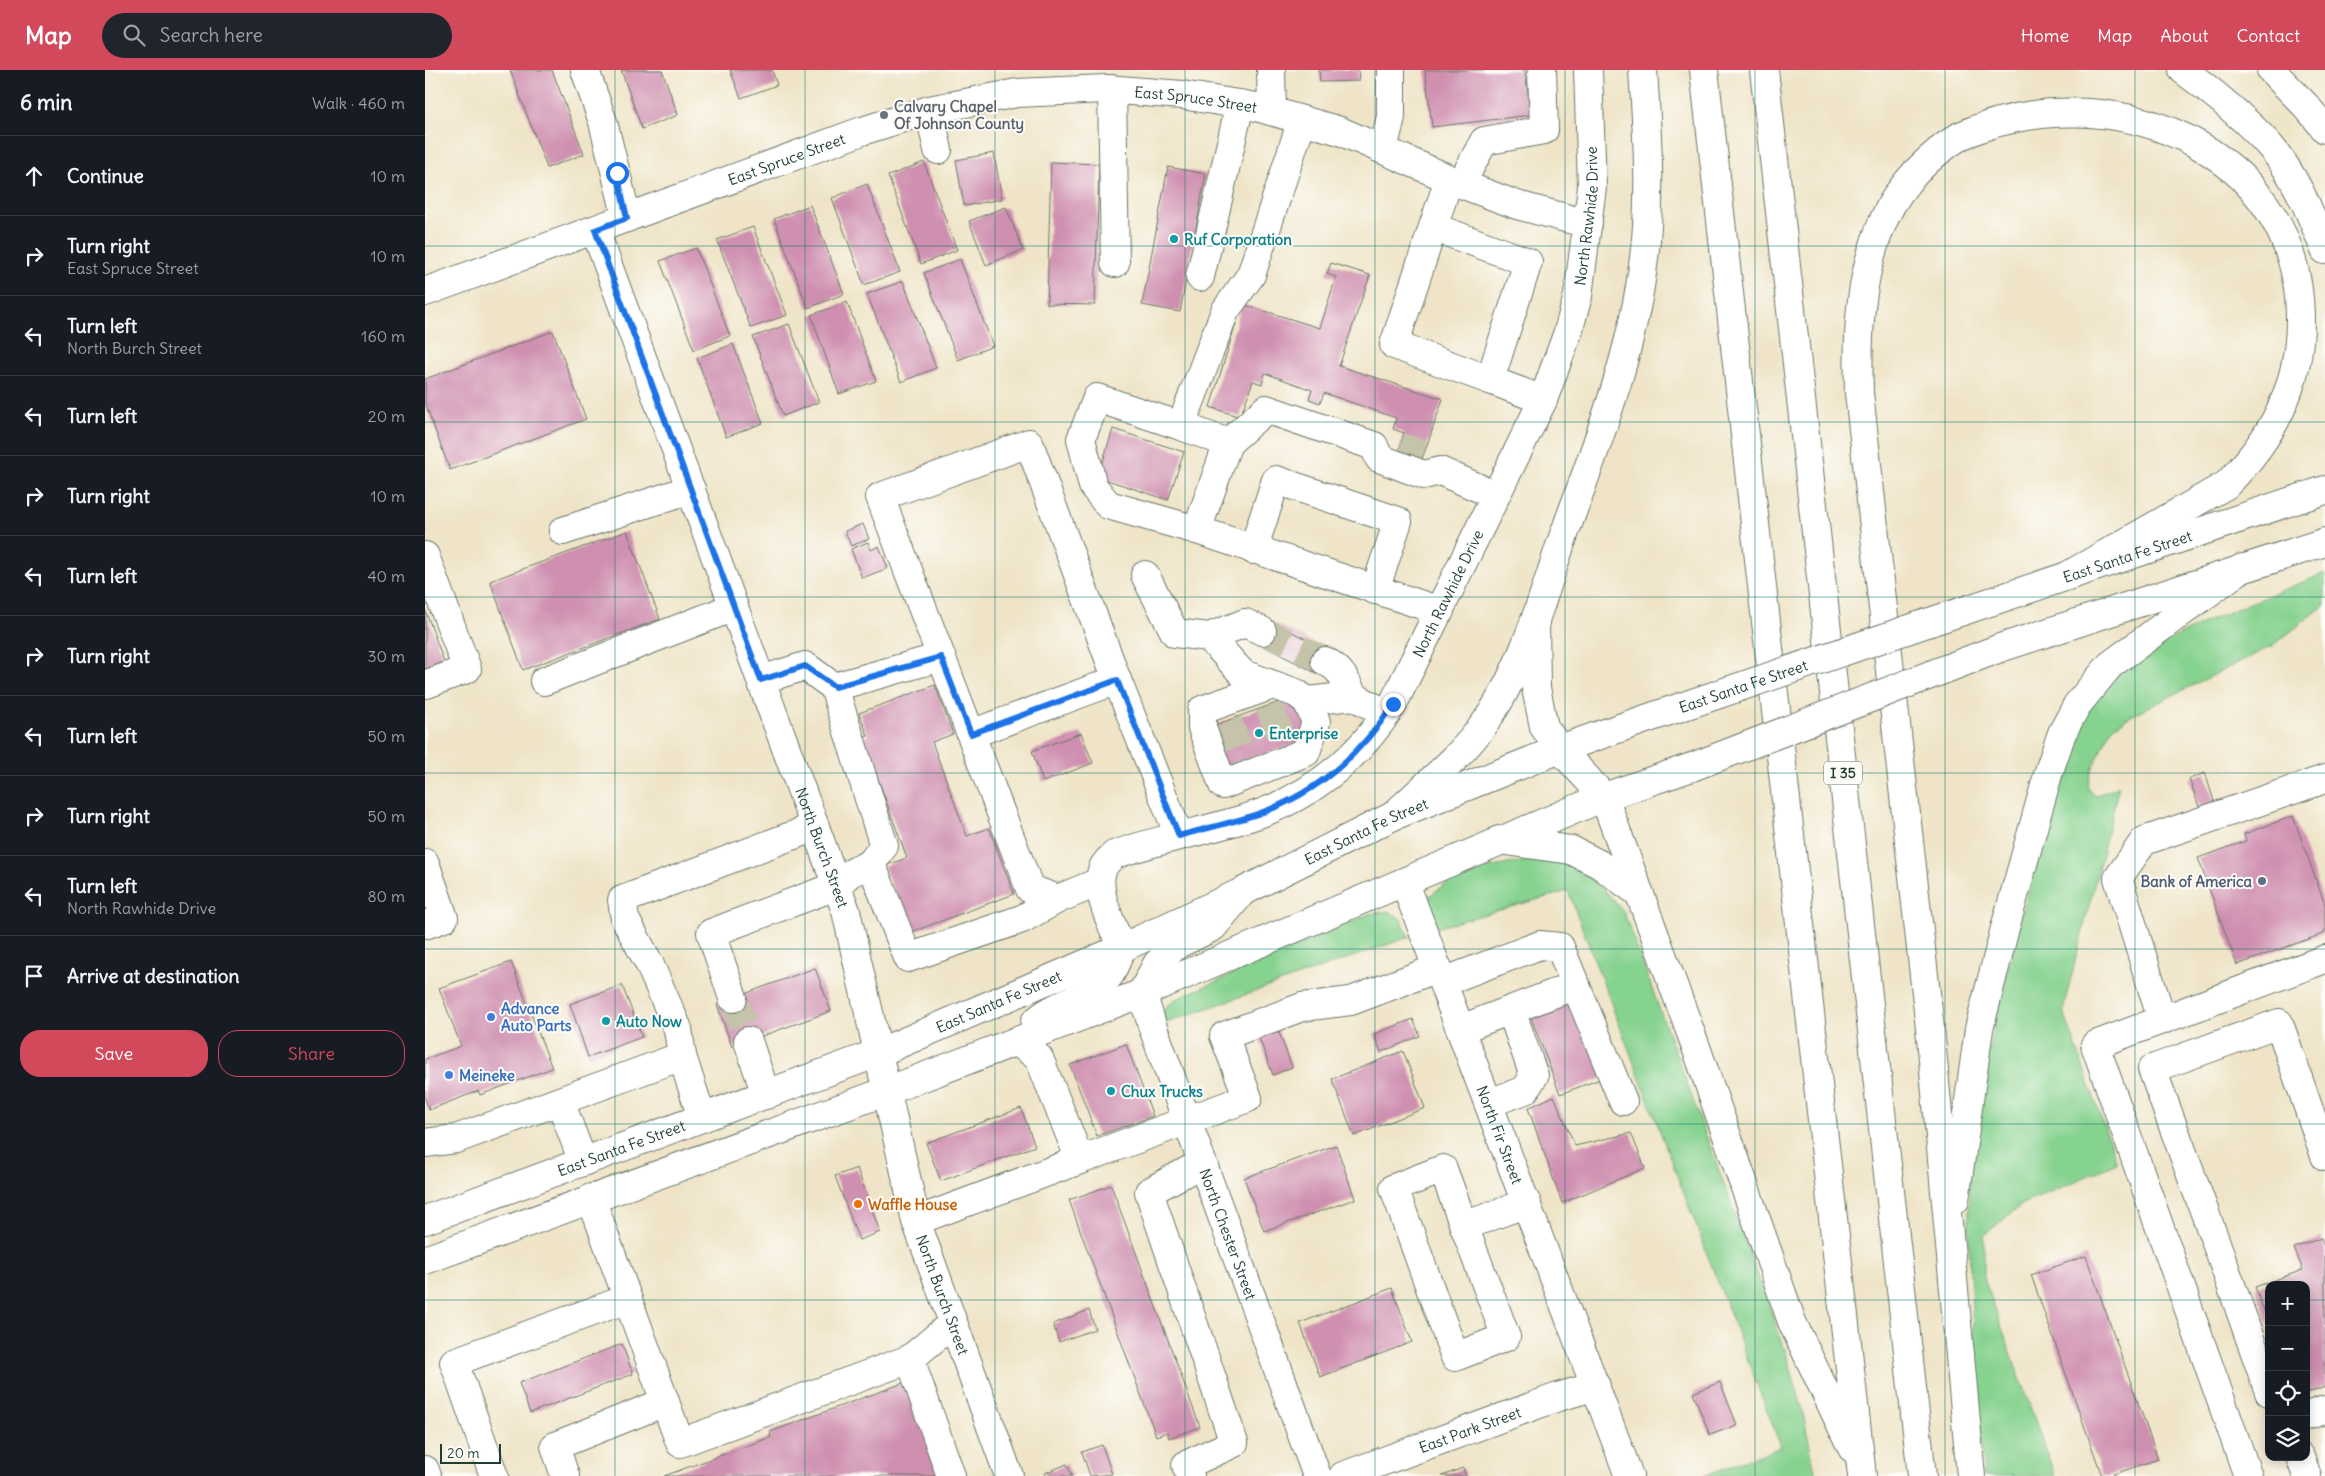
<!DOCTYPE html>
<html lang="en">
<head>
<meta charset="utf-8">
<style>
  :root { --surface:#171b24; --page:#20242c; --text:#f1f3f6; --muted:#9ea1a6; --line:#363941; --accent:#d1495b }
  body { margin:0; font-family:Delius,sans-serif; background:var(--page); color:var(--text) }
  .controls { position:absolute; right:15px; bottom:15px; display:grid; overflow:hidden; border-radius:10px; box-shadow:0 2px 12px #0003 }
  .controls button { width:45px; height:45px; display:grid; place-items:center; padding:0; border:0; border-bottom:1px solid var(--line); background:var(--surface); color:var(--text); font:25px sans-serif }
  .scale { position:absolute; left:15px; bottom:12px; width:61px; box-sizing:border-box; padding-left:5px; border:2px solid #1f3d34; border-top:0; font-size:14px; line-height:18px; white-space:nowrap; color:#1f3d34; -webkit-text-stroke:4px #fdfcf7; paint-order:stroke }
  .stop { position:absolute; width:15px; height:15px; margin:-11px; border:4px solid #1a73e8; border-radius:50%; background:#fff }
  .stop.end { background:#1a73e8; border-color:#fff; box-shadow:0 1px 5px #0008 }
  .list { margin:0; padding:0; list-style:none }
  h2 { display:flex; justify-content:space-between; align-items:center; height:65px; margin:0; padding:0 20px; font-size:21px }
  h2 small { font-size:16px; font-weight:400; color:var(--muted) }
  .list li { display:grid; grid-template-columns:32px 1fr auto; gap:15px; align-items:center; box-sizing:border-box; height:80px; padding:0 20px; border-top:1px solid var(--line) }
  .list b { display:block; font-size:19px; white-space:nowrap }
  .list p { margin:0; font-size:16px; white-space:nowrap; color:var(--muted) }
  .list em { font-size:16px; font-style:normal; color:var(--muted) }
  .actions { display:flex; gap:10px; padding:15px 20px }
  .actions a { flex:1; padding:11px 0; border:1px solid var(--accent); border-radius:20px; text-align:center; font-size:18px; color:var(--accent) }
  .actions .main { background:var(--accent); color:#fff }
  .icon { flex:none; width:28px; height:28px; fill:none; stroke:currentColor; stroke-width:2; stroke-linecap:round; stroke-linejoin:round }
  .map { position:relative; flex:none; width:1900px; height:1406px; overflow:hidden }
  header { display:flex; align-items:center; gap:30px; box-sizing:border-box; height:70px; padding:0 25px; background:var(--accent); color:#fff }
  header strong { font-size:24px }
  nav { display:flex; gap:28px; margin-inline-start:auto; font-size:18px }
  .search { width:350px; height:45px; background:var(--page); display:flex; align-items:center; gap:12px; box-sizing:border-box; padding:0 18px; border-radius:28px; color:var(--muted); font-size:19px }
  main { display:flex }
  aside { flex:1; background:var(--surface) }
  .map>svg:first-child { display:block }
  .green { fill:#86d28f; stroke:#528862 }
  .building { fill:#cf8fb0 }
  .lines { fill:none; stroke-linecap:round; stroke-linejoin:round }
  .minor-tunnel { stroke:#c5c3aa; stroke-width:28; stroke-dasharray:28 14; stroke-linecap:butt }
  .minor-casing { stroke:#687767; stroke-width:30 }
  .major-casing { stroke:#687767; stroke-width:30 }
  .highway-casing { stroke:#687767; stroke-width:30 }
  .minor { stroke:#fff; stroke-width:28 }
  .major { stroke:#fff; stroke-width:28 }
  .highway { stroke:#fff; stroke-width:28 }
  .major-bridge-casing { stroke:#687767; stroke-width:30; stroke-linecap:butt }
  .major-bridge { stroke:#fff; stroke-width:28 }
  .route { stroke:#1a73e8; stroke-width:6 }
  .grid { fill:none; stroke:#0f766e; stroke-width:1; stroke-opacity:0.55 }
  .worship-dot { fill:#6b7280; stroke:#fdfcf7; stroke-width:2 }
  .culture-dot { fill:#0f9aa8; stroke:#fdfcf7; stroke-width:2 }
  .service-dot { fill:#5c6f8a; stroke:#fdfcf7; stroke-width:2 }
  .shop-dot { fill:#3f7fe0; stroke:#fdfcf7; stroke-width:2 }
  .food-dot { fill:#e8710a; stroke:#fdfcf7; stroke-width:2 }
  .labels { text-anchor:middle; dominant-baseline:central; stroke-width:4; stroke-linejoin:round; paint-order:stroke }
  .shield { fill:#fdfcf7; stroke:#62766e; stroke-width:1 }
  .shield-label { font-size:14px; font-weight:bold; fill:#1f3d34 }
  .street-label { font-size:15px; fill:#1f3d34; stroke:#fdfcf7 }
  .worship-label { font-size:15px; font-weight:bold; fill:#5b616d; stroke:#fdfcf7; text-anchor:start }
  .culture-label { font-size:15px; font-weight:bold; fill:#0d838f; stroke:#fdfcf7; text-anchor:start }
  .service-label { font-size:15px; font-weight:bold; fill:#4e5e75; stroke:#fdfcf7; text-anchor:end }
  .shop-label { font-size:15px; font-weight:bold; fill:#366cbe; stroke:#fdfcf7; text-anchor:start }
  .food-label { font-size:15px; font-weight:bold; fill:#c56008; stroke:#fdfcf7; text-anchor:start }
</style>
</head>
<body>
<header>
<strong>Map</strong>
<div class="search"><svg class="icon" aria-label="search" viewBox="0 0 24 24"><circle cx="10" cy="10" r="6"/><path d="M15 15l6 6"/></svg>Search here</div>
<nav><a>Home</a><a>Map</a><a>About</a><a>Contact</a></nav>
</header>
<main>
<aside>
<h2>6 min<small>Walk · 460 m</small></h2>
<ul class="list">
<li><svg class="icon" aria-label="ahead" viewBox="0 0 24 24"><path d="M12 20V5M6 11l6-6 6 6"/></svg><div><b>Continue</b></div><em>10 m</em></li>
<li><svg class="icon" aria-label="right" viewBox="0 0 24 24"><path d="M7 20v-9h11M14 6l5 5-5 5"/></svg><div><b>Turn right</b><p>East Spruce Street</p></div><em>10 m</em></li>
<li><svg class="icon" aria-label="left" viewBox="0 0 24 24"><path d="M17 20v-9H6M10 6l-5 5 5 5"/></svg><div><b>Turn left</b><p>North Burch Street</p></div><em>160 m</em></li>
<li><svg class="icon" aria-label="left" viewBox="0 0 24 24"><path d="M17 20v-9H6M10 6l-5 5 5 5"/></svg><div><b>Turn left</b></div><em>20 m</em></li>
<li><svg class="icon" aria-label="right" viewBox="0 0 24 24"><path d="M7 20v-9h11M14 6l5 5-5 5"/></svg><div><b>Turn right</b></div><em>10 m</em></li>
<li><svg class="icon" aria-label="left" viewBox="0 0 24 24"><path d="M17 20v-9H6M10 6l-5 5 5 5"/></svg><div><b>Turn left</b></div><em>40 m</em></li>
<li><svg class="icon" aria-label="right" viewBox="0 0 24 24"><path d="M7 20v-9h11M14 6l5 5-5 5"/></svg><div><b>Turn right</b></div><em>30 m</em></li>
<li><svg class="icon" aria-label="left" viewBox="0 0 24 24"><path d="M17 20v-9H6M10 6l-5 5 5 5"/></svg><div><b>Turn left</b></div><em>50 m</em></li>
<li><svg class="icon" aria-label="right" viewBox="0 0 24 24"><path d="M7 20v-9h11M14 6l5 5-5 5"/></svg><div><b>Turn right</b></div><em>50 m</em></li>
<li><svg class="icon" aria-label="left" viewBox="0 0 24 24"><path d="M17 20v-9H6M10 6l-5 5 5 5"/></svg><div><b>Turn left</b><p>North Rawhide Drive</p></div><em>80 m</em></li>
<li><svg class="icon" aria-label="arrive" viewBox="0 0 24 24"><path d="M6 21V4h12l-3 4 3 4H6"/></svg><div><b>Arrive at destination</b></div></li>
</ul>
<div class="actions"><a class="main">Save</a><a>Share</a></div>
</aside>
<div class="map">
<svg width="1900" height="1406" viewBox="0 0 1900 1406">
  <rect width="100%" height="100%" fill="#fdfcf7"/>
  <filter id="ink" filterUnits="userSpaceOnUse"><feTurbulence type="fractalNoise" baseFrequency=".02" numOctaves="2"/><feDisplacementMap in="SourceGraphic" scale="10" xChannelSelector="R" yChannelSelector="G"/><feConvolveMatrix kernelMatrix="1 2 1 2 8 2 1 2 1" color-interpolation-filters="sRGB"/></filter>
  <filter id="wash" filterUnits="userSpaceOnUse"><feTurbulence type="fractalNoise" baseFrequency=".0096" numOctaves="4" result="noise"/><feDisplacementMap in="SourceGraphic" scale="20" xChannelSelector="R" yChannelSelector="G"/><feGaussianBlur stdDeviation="1.12" result="paint"/><feColorMatrix in="noise" values="0 0 0 0 0 0 0 0 0 0 0 0 0 0 0 0 0 1.4 0 .05"/><feComposite in="paint" operator="in"/></filter>
  <g filter="url(#wash)">
    <rect width="100%" height="100%" fill="#efe4c7"/>
    <g class="green">
      <path d="M1900 503V535L1847 576 1704 647 1686 659 1666 702 1663 718 1670 726 1694 716 1638 940 1692 1093 1598 1134 1559 1165V1208L1630 1406H1559C1554 1337 1548 1268 1545 1199 1544 1168 1543 1138 1545 1108 1554 992 1587 881 1618 770 1631 724 1647 646 1682 614 1739 561 1829 533 1900 503Z"/>
      <path d="M1100 791C1109 791 1119 790 1127 791 1158 796 1181 820 1199 843L1362 1285 1377 1338 1391 1406H1278L1356 1377 1143 821 1007 859 1003 836 1005 826C1031 802 1066 797 1100 791Z"/>
      <polygon points="963,841 976,849 984,867 738,954 738,941 749,930 944,844"/>
    </g>
    <g id="blocks">
      <g class="building">
        <polygon points="85,0 127,0 159,84 122,98"/>
        <polygon points="196,0 237,0 253,45 217,59"/>
        <polygon points="305,0 347,0 352,15 316,28"/>
        <polygon points="894,0 933,0 934,11 895,12"/>
        <polygon points="1000,0 1100,0 1106,45 1007,57"/>
        <polygon points="569,83 577,129 539,136 531,90"/>
        <polygon points="499,92 532,180 496,194 463,106"/>
        <polygon points="626,92 674,94 670,235 622,234"/>
        <polygon points="743,97 781,104 755,242 717,235"/>
        <polygon points="442,114 475,202 439,215 407,128"/>
        <polygon points="385,135 419,224 383,238 349,149"/>
        <polygon points="581,137 598,180 561,195 544,151"/>
        <polygon points="328,157 362,245 326,258 292,170"/>
        <polygon points="271,178 305,266 269,280 235,191"/>
        <polygon points="535,189 568,276 533,290 499,203"/>
        <polygon points="906,193 945,205 914,296 1018,329 995,395 972,389 979,363 968,359 971,348 899,323 895,333 884,329 887,320 840,303 837,314 828,311 815,347 785,337 817,234 895,258 911,207 902,204"/>
        <polygon points="478,211 511,298 476,312 442,224"/>
        <polygon points="422,232 451,311 414,324 386,245"/>
        <polygon points="364,254 394,332 358,346 328,267"/>
        <polygon points="128,261 161,349 25,400 0,333 0,309"/>
        <polygon points="308,274 338,353 301,367 272,288"/>
        <polygon points="688,359 759,382 743,430 673,407"/>
        <polygon points="438,454 444,469 426,476 420,461"/>
        <polygon points="202,461 235,549 98,600 65,511"/>
        <polygon points="443,472 446,480 454,476 463,498 437,508 426,479"/>
        <polygon points="0,539 19,592 0,599"/>
        <polygon points="843,550 905,581 893,604 831,572"/>
        <polygon points="510,615 528,664 507,672 542,766 564,758 589,824 484,863 459,796 482,788 438,668 443,666 434,643"/>
        <polygon points="870,626 886,668 797,700 782,658"/>
        <polygon points="656,663 668,693 618,712 607,681"/>
        <polygon points="1780,703 1790,734 1775,739 1764,709"/>
        <polygon points="1868,746 1900,835 1900,863 1812,895 1773,788 1821,771 1819,764"/>
        <polygon points="86,892 127,998 55,1025 53,1021 4,1040 0,1029 0,989 36,976 14,918"/>
        <polygon points="390,898 406,941 307,977 292,934"/>
        <polygon points="197,915 217,967 163,987 145,934"/>
        <polygon points="1152,930 1181,1007 1135,1024 1106,948"/>
        <polygon points="988,949 995,966 956,982 949,964"/>
        <polygon points="852,957 867,997 848,1005 833,965"/>
        <polygon points="701,974 728,1046 672,1066 645,995"/>
        <polygon points="978,981 1000,1038 929,1066 907,1009"/>
        <polygon points="1129,1026 1150,1076 1206,1063 1220,1098 1137,1133 1103,1038"/>
        <polygon points="596,1038 610,1076 516,1111 501,1073"/>
        <polygon points="911,1075 930,1129 839,1161 819,1108"/>
        <polygon points="432,1098 455,1162 434,1170 410,1106"/>
        <polygon points="686,1115 775,1357 744,1368 742,1362 731,1366 644,1130"/>
        <polygon points="1896,1168 1900,1179 1900,1317 1881,1324 1881,1215 1844,1215 1844,1254 1830,1217 1878,1200 1869,1178"/>
        <polygon points="1661,1186 1733,1389 1683,1406 1677,1406 1606,1205"/>
        <polygon points="967,1218 987,1272 895,1307 875,1253"/>
        <polygon points="664,1240 670,1259 634,1272 628,1254"/>
        <polygon points="197,1274 208,1304 105,1343 94,1313"/>
        <polygon points="481,1312 515,1406 239,1406 346,1367 345,1362"/>
        <polygon points="1295,1312 1312,1355 1285,1365 1268,1323"/>
        <polygon points="677,1375 687,1404 665,1406 657,1382"/>
        <polygon points="642,1394 647,1406 621,1406 620,1403"/>
        <polygon points="1038,1398 1041,1406 1017,1406"/>
      </g>
    </g>
  </g>
  <g filter="url(#ink)">
    <use href="#blocks" fill-opacity="0" stroke="#687767" stroke-width="1"/>
    <g class="lines">
      <g class="minor-tunnel">
        <polyline points="975,377 998,384"/>
        <polyline points="837,561 900,591"/>
        <polyline points="844,636 860,677"/>
        <polyline points="803,651 819,692"/>
        <polyline points="308,928 323,971"/>
      </g>
      <g class="minor-casing">
        <g id="minor">
          <polyline points="160,0 178,52 202,148"/>
          <polyline points="846,0 847,41"/>
          <polyline points="1846,0 1882,37 1900,59"/>
          <polyline points="687,19 690,193"/>
          <polyline points="504,40 513,80"/>
          <polyline points="877,50 826,205 800,241 756,356 803,373 772,460 1015,541"/>
          <polyline points="958,79 966,47 966,0"/>
          <polyline points="1024,109 1008,157 1103,192 1065,310 1118,330"/>
          <polyline points="1036,114 1059,71 1119,60 1117,0"/>
          <polyline points="1008,157 969,275 1065,310"/>
          <path id="s1" d="M170 160 421 841 491 1151 584 1406"/>
          <polyline points="775,207 815,34"/>
          <path id="s2" d="M0 222 437 61 504 40 592 23 681 19 757 25 832 37 915 61 1036 114 1092 135 1163 154"/>
          <polyline points="756,356 672,328 656,369 668,416 683,435 772,460"/>
          <polyline points="803,373 841,339 949,376 954,388 999,405 1015,401 1070,425"/>
          <polyline points="138,461 266,419"/>
          <polyline points="828,480 851,410 973,451 950,520"/>
          <polyline points="0,486 42,599 2,614"/>
          <polyline points="720,505 750,563 784,567 818,604 871,623 882,631 891,652 881,682 798,715 777,658 777,640 848,615"/>
          <polyline points="784,567 820,553 837,561"/>
          <path d="M900 591C916 599 921 610 928 626"/>
          <polyline points="336,610 380,596 409,617 516,587"/>
          <polyline points="119,611 309,537"/>
          <polyline points="409,617 459,776 446,793"/>
          <polyline points="882,631 928,626 962,644"/>
          <polyline points="546,664 692,610 754,766"/>
          <polyline points="0,793 19,848 3,854"/>
          <polyline points="674,812 633,829 605,819 455,427 604,373 692,610"/>
          <path id="s3" d="M980 813 1204 1406"/>
          <path id="s4" d="M697 878C688 857 667 817 679 796 681 792 686 788 689 785 738 767 791 760 839 742 893 721 937 683 968 634L1118 330 1143 262 1153 226 1167 117 1163 0"/>
          <polyline points="1018,912 1115,875 1135,877 1198,1031"/>
          <path id="s5" d="M717 923 728 958 892 1406"/>
          <polyline points="308,928 286,863 411,816 424,804 446,793 483,888 597,849 633,829"/>
          <polyline points="1737,950 1693,808 1719,771 1900,709"/>
          <polyline points="1036,959 1151,915"/>
          <polyline points="323,971 341,1025"/>
          <polyline points="591,971 614,988 655,1090 823,1028 799,966 877,937 926,931 1013,898"/>
          <polyline points="135,1031 158,1092"/>
          <polyline points="1064,1033 1100,1020 1109,1006 1086,940"/>
          <polyline points="277,1048 257,986 253,959 224,893 200,849 197,830 390,757"/>
          <polyline points="0,1073 31,1069 257,986"/>
          <polyline points="166,1128 255,1373 485,1289 528,1253"/>
          <polyline points="491,1151 655,1090"/>
          <polyline points="1039,1156 1018,1099 969,1118 1030,1287 1081,1267 1039,1156 1102,1133"/>
          <polyline points="485,1289 526,1406"/>
          <polyline points="1844,1322 1794,1181 1727,999 1854,953 1900,1086"/>
          <polyline points="1881,1346 1900,1340"/>
          <polyline points="1875,1387 1882,1406"/>
          <polyline points="69,1406 29,1292 202,1229"/>
          <polyline points="140,1406 130,1376 240,1332"/>
          <polyline points="765,1406 761,1395 809,1373 724,1122 777,1093"/>
          <path id="s6" d="M918 1406 1133 1327 1171 1316"/>
          <polyline points="1823,1406 1670,975 1900,889"/>
        </g>
      </g>
      <g class="major-casing">
        <g id="major">
          <path id="s7" d="M1505 552 1900 420"/>
          <polyline points="1575,578 1900,472"/>
          <polyline points="717,923 732,894 751,875 788,857 813,827"/>
          <path d="M610 952C630 933 674 923 686 903 690 895 693 886 697 878"/>
          <path id="s8" d="M0 1150 453 983 697 878 817 822 968 746 1135 679 1212 652"/>
          <polyline points="0,1190 462,1021 717,923 1179,727 1267,697"/>
          <polyline points="0,1400 2,1406"/>
        </g>
      </g>
      <g class="highway-casing">
        <g id="highway">
          <polyline points="1279,0 1437,1406"/>
          <polyline points="1339,0 1497,1406"/>
          <path d="M1758 0C1789 23 1819 47 1845 76 1870 105 1886 144 1900 180"/>
          <polyline points="1110,551 1111,618 1119,657 1135,679 1179,727 1271,977 1367,1252 1427,1378"/>
          <path d="M968 746C999 716 1035 688 1060 653 1096 602 1116 533 1136 473 1169 381 1208 286 1219 188 1227 126 1222 62 1218 0"/>
          <polyline points="1074,770 1146,780 1174,794 1215,824"/>
          <polyline points="1530,1130 1554,959 1580,858 1624,701 1637,663 1652,635 1685,595 1817,498"/>
          <path d="M1546 1406 1506 968 1434 323C1432 261 1434 202 1461 145 1476 113 1505 85 1535 66 1681 0 1876 76 1875 250 1875 317 1847 369 1801 415L1644 505"/>
        </g>
      </g>
      <use href="#minor" class="minor"/>
      <use href="#major" class="major"/>
      <use href="#highway" class="highway"/>
      <g class="major-bridge-casing">
        <g id="major-bridge">
          <path id="s9" d="M1212 652 1505 552"/>
          <polyline points="1267,697 1575,578"/>
        </g>
      </g>
      <use href="#major-bridge" class="major-bridge"/>
    </g>
  </g>
  <g class="lines" filter="url(#ink)">
    <path class="route" d="M192 103 202 148 170 160 336 610 380 596 410 617 516 587 546 664 692 610 754 766C782 758 811 752 838 742 893 722 937 683 968 634"/>
  </g>
  <path class="grid" d="M190 0V1406M380 0V1406M570 0V1406M760 0V1406M950 0V1406M1140 0V1406M1330 0V1406M1520 0V1406M1710 0V1406M0 176H1900M0 352H1900M0 527H1900M0 703H1900M0 879H1900M0 1054H1900M0 1230H1844M1881 1230H1900"/>
  <circle class="worship-dot" cx="459" cy="45" r="5"/>
  <g class="culture-dot">
    <circle cx="749" cy="169" r="5"/>
    <circle cx="834" cy="663" r="5"/>
    <circle cx="181" cy="951" r="5"/>
    <circle cx="686" cy="1021" r="5"/>
  </g>
  <circle class="service-dot" cx="1837" cy="811" r="5"/>
  <g class="shop-dot">
    <circle cx="66" cy="947" r="5"/>
    <circle cx="24" cy="1005" r="5"/>
  </g>
  <circle class="food-dot" cx="433" cy="1134" r="5"/>
  <g class="labels">
    <rect class="shield" x="1399" y="691.5" width="38" height="23" rx="4"/>
    <g class="shield-label">
      <text x="1418" y="703">I 35</text>
    </g>
    <g class="street-label">
      <text stroke="none"><textPath href="#s2" startOffset="805">East Spruce Street</textPath></text>
      <text stroke="none"><textPath href="#s2" startOffset="385">East Spruce Street</textPath></text>
      <text stroke="none"><textPath href="#s4" startOffset="958">North Rawhide Drive</textPath></text>
      <text stroke="none"><textPath href="#s7" startOffset="208">East Santa Fe Street</textPath></text>
      <text stroke="none"><textPath href="#s4" startOffset="552">North Rawhide Drive</textPath></text>
      <text stroke="none"><textPath href="#s9" startOffset="112">East Santa Fe Street</textPath></text>
      <text stroke="none"><textPath href="#s8" startOffset="1019">East Santa Fe Street</textPath></text>
      <text stroke="none"><textPath href="#s1" startOffset="658">North Burch Street</textPath></text>
      <text stroke="none"><textPath href="#s8" startOffset="614">East Santa Fe Street</textPath></text>
      <text stroke="none"><textPath href="#s3" startOffset="269">North Fir Street</textPath></text>
      <text stroke="none"><textPath href="#s8" startOffset="209">East Santa Fe Street</textPath></text>
      <text stroke="none"><textPath href="#s5" startOffset="256">North Chester Street</textPath></text>
      <text stroke="none"><textPath href="#s1" startOffset="1122">North Burch Street</textPath></text>
      <text stroke="none"><textPath href="#s6" startOffset="135">East Park Street</textPath></text>
    </g>
    <g class="worship-label">
      <text x="469" y="36">Calvary Chapel<tspan x="469" dy="17">Of Johnson County</tspan></text>
    </g>
    <g class="culture-label">
      <text x="759" y="169">Ruf Corporation</text>
      <text x="844" y="663">Enterprise</text>
      <text x="191" y="951">Auto Now</text>
      <text x="696" y="1021">Chux Trucks</text>
    </g>
    <g class="service-label">
      <text x="1827" y="811">Bank of America</text>
    </g>
    <g class="shop-label">
      <text x="76" y="938">Advance<tspan x="76" dy="17">Auto Parts</tspan></text>
      <text x="34" y="1005">Meineke</text>
    </g>
    <g class="food-label">
      <text x="443" y="1134">Waffle House</text>
    </g>
  </g>
</svg>
<div class="controls">
<button>+</button>
<button>−</button>
<button><svg class="icon" aria-label="locate" viewBox="0 0 24 24"><circle cx="12" cy="12" r="6"/><path d="M12 2v4M12 18v4M2 12h4M18 12h4"/></svg></button>
<button><svg class="icon" aria-label="layers" viewBox="0 0 24 24"><path d="M12 4l9 5-9 5-9-5zM3 14l9 5 9-5"/></svg></button>
</div>
<div class="scale">20 m</div>
<div class="stop" style="left:192px;top:103px"></div>
<div class="stop end" style="left:968px;top:634px"></div>
</div>
</main>
</body>
</html>
